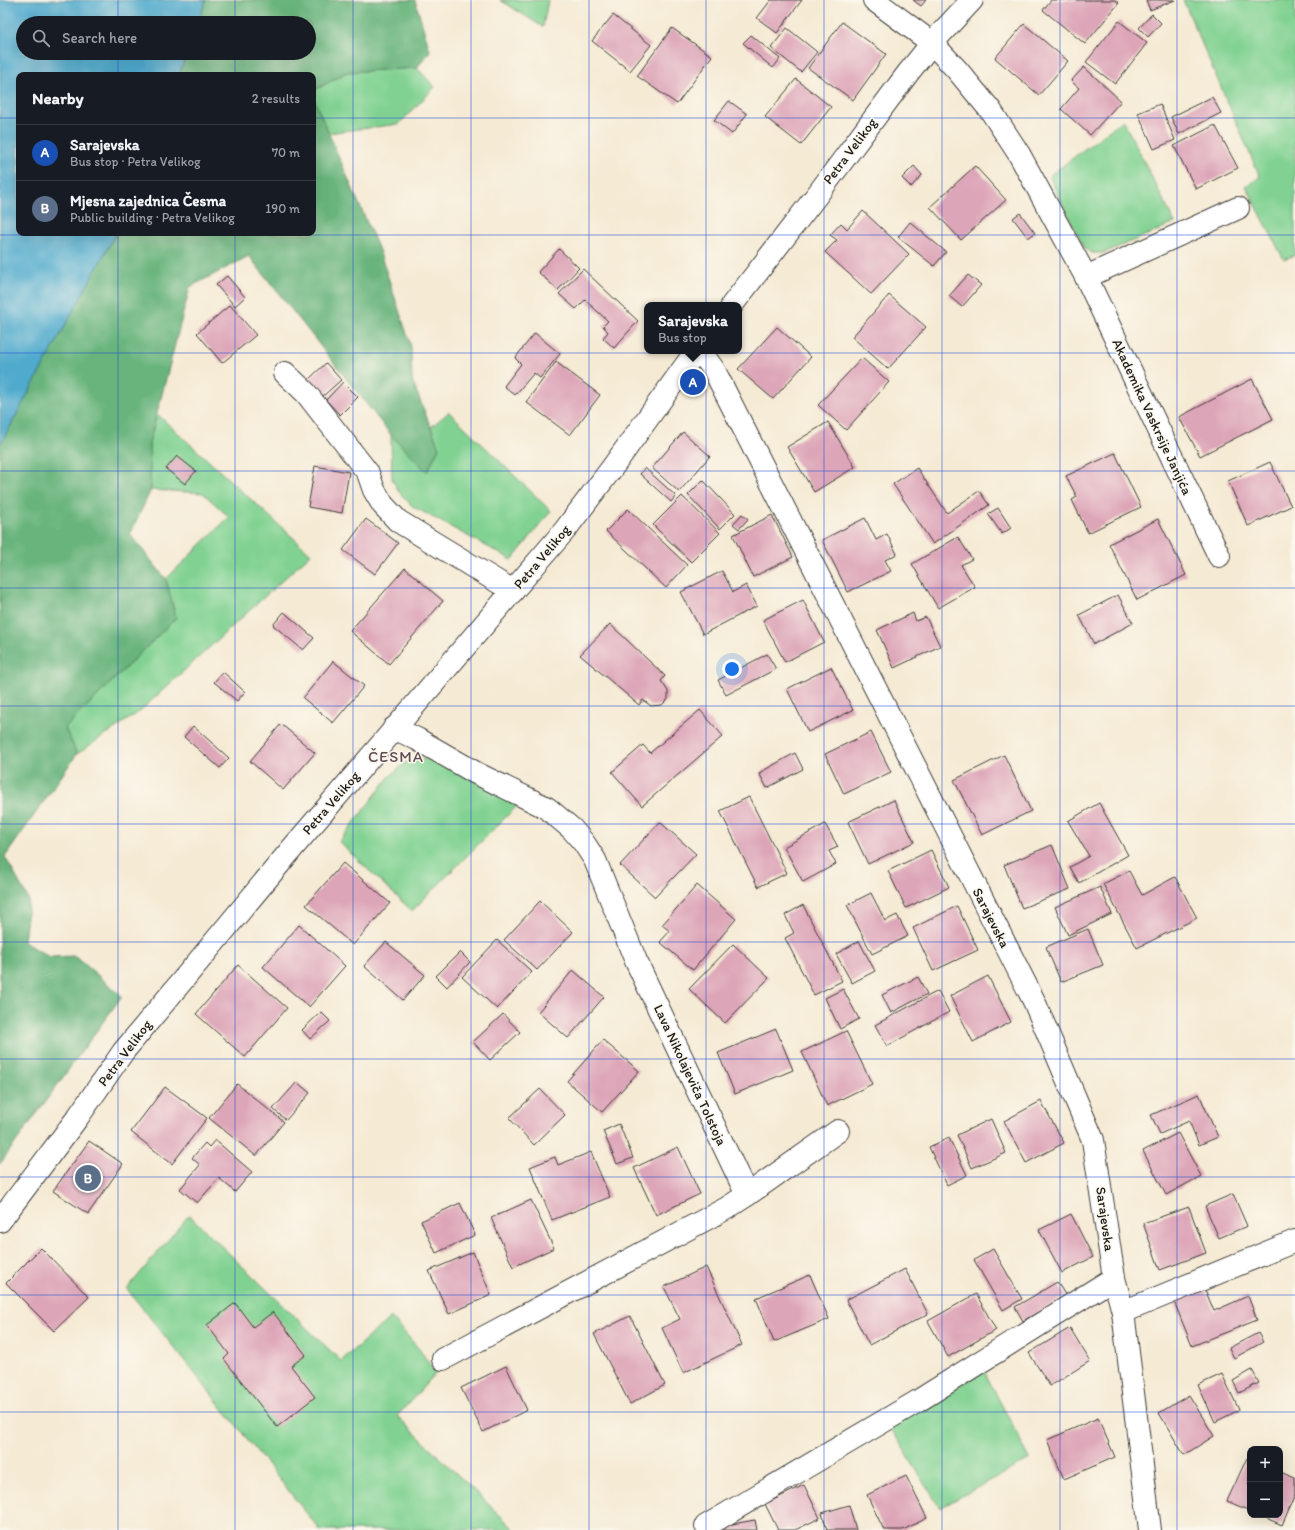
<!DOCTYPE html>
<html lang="en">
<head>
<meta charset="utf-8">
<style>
  :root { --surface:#171b24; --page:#20242c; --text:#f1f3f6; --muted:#9ea1a6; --line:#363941; --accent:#b45309 }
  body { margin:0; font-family:Itim,sans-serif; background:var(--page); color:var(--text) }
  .controls { position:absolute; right:12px; bottom:12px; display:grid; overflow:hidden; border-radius:8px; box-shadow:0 4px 16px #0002 }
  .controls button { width:36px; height:36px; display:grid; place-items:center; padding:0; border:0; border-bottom:1px solid var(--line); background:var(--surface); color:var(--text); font:20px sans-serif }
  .you { position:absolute; left:732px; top:669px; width:14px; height:14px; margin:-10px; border:3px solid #fff; border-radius:50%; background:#1a73e8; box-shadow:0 0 0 6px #1a73e833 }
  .badge { display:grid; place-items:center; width:26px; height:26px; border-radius:50%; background:var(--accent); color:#fff; font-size:13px; font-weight:700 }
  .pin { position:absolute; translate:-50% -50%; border:2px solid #fff; box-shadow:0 1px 4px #0006 }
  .popup { position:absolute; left:644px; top:302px; width:98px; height:52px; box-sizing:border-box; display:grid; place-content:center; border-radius:8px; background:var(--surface); filter:drop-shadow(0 1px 3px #0005); font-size:13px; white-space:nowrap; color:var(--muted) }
  .popup b { font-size:15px; color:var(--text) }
  .popup::after { content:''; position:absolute; left:50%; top:100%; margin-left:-8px; border:8px solid transparent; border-top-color:var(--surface) }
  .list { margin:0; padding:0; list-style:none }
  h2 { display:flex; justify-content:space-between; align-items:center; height:52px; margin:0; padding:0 16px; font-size:17px }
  h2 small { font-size:13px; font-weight:400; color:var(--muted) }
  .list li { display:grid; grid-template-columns:26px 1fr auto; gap:12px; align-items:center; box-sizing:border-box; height:56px; padding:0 16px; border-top:1px solid var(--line) }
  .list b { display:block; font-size:15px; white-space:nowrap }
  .list p { margin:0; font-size:13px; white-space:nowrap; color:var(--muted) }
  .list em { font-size:13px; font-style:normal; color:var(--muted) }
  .icon { flex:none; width:22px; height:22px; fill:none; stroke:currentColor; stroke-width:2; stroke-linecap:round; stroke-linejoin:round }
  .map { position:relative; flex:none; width:1295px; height:1530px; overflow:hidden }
  .search { position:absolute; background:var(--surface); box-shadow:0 4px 16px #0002; left:16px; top:16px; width:300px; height:44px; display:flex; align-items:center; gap:10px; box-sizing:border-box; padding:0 14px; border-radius:22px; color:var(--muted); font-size:15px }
  .panel { position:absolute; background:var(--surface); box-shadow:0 4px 16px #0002; left:16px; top:72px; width:300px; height:164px; border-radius:8px }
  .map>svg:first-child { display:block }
  .green { fill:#81d292; stroke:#4e7757 }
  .forest { fill:#68b47c; stroke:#42684c }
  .water { fill:#4faacd; stroke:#366374 }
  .building { fill:#dda5b8 }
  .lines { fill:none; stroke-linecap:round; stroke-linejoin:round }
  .minor-casing { stroke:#3d3b38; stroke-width:24 }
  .minor { stroke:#fff; stroke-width:22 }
  .grid { fill:none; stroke:#1d4ed8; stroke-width:1; stroke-opacity:0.55 }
  .labels { text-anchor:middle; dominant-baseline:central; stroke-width:3; stroke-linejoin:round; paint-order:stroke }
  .street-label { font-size:14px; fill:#1c1c1c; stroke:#fbf7ec }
  .quarter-label { font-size:16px; letter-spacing:1px; fill:#604c53; stroke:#fbf7ec }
</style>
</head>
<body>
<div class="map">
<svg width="1295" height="1530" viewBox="0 0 1295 1530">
  <rect width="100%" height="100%" fill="#fbf7ec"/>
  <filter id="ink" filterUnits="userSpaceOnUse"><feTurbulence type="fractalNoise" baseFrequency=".025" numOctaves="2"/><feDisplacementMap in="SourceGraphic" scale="8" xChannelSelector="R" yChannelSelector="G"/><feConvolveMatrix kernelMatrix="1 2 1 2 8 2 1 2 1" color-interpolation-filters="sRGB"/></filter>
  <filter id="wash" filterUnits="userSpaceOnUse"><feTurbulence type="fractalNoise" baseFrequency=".012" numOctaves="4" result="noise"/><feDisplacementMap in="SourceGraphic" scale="16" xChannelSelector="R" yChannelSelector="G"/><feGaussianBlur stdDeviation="0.9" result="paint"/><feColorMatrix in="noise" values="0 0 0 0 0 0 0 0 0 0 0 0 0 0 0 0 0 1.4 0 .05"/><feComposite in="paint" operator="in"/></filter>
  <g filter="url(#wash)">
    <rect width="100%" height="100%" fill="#f5ead4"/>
    <g class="green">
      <polygon points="500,0 548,0 543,27"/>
      <polygon points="1183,0 1295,0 1295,255 1284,260 1246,186 1260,177"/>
      <polygon points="417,68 435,87 399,124 328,133 313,97 313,91 347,72"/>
      <polygon points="1123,120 1175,223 1104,253 1092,253 1084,248 1049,176"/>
      <polygon points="449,412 551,511 512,560 412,506 399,492 392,479 391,435 427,471 439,448 431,427"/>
      <polygon points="157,414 311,554 139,712 77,754 65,728 176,618 166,579 229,517 203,493 151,490 149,444"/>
      <polygon points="416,759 432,759 519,804 412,911 339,842 389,777 405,763"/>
      <polygon points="189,1215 341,1361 391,1317 419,1349 436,1373 397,1416 515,1530 320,1530 127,1289"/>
      <polygon points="984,1371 1030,1459 940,1508 890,1427"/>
    </g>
    <g class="forest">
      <polygon points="206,0 415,0 430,51 417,68 347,72 313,91 313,75 179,75 187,53 309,53 309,23 198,23"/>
      <polygon points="313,97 379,250 411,346 412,380 439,448 427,472 391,435 249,256 190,287 149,444 151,490 130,534 166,579 176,618 65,728 77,754 5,857 29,900 24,942 50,957 75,956 122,996 0,1164 0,445 116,233 313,233"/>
    </g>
    <polygon class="water" points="0,0 206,0 198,23 23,23 23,53 187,53 179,75 19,75 19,233 116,233 0,445"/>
    <g id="blocks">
      <g class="building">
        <polygon points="771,0 802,0 777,33 757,18"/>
        <polygon points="913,0 926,0 921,6"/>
        <polygon points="1051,0 1115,0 1119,3 1085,44 1043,10"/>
        <polygon points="1146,0 1175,0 1150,10"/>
        <polygon points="1152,14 1161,23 1148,37 1139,28"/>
        <polygon points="613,15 651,45 630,71 592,41"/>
        <polygon points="1119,21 1147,43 1115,84 1086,62"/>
        <polygon points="842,22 886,54 853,100 808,68"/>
        <polygon points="1024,24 1068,61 1039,95 995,58"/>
        <polygon points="672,28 712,56 677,104 637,76"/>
        <polygon points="787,28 817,52 801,72 771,48"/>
        <polygon points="751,35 780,59 773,68 743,43"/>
        <polygon points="1084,67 1121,101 1090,135 1061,109 1079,88 1071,81"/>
        <polygon points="796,79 831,107 801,145 765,117"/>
        <polygon points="1212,97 1221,113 1179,134 1171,117"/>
        <polygon points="729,101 747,114 732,134 714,120"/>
        <polygon points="1160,104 1175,140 1154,149 1138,113"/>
        <polygon points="1215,125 1238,168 1196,189 1174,146"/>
        <polygon points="914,166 922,175 911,187 902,178"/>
        <polygon points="975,166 1006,200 961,240 930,207"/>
        <polygon points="863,211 909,254 871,294 825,252 837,240 830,235 841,223 847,229"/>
        <polygon points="1020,213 1035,233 1028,238 1013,218"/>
        <polygon points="910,222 946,252 934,266 898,237"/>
        <polygon points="559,249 579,268 558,290 538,272"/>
        <polygon points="583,269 638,321 614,348 603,338 608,332 603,326 608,321 585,300 576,309 559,294"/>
        <polygon points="968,275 981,285 962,307 949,296"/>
        <polygon points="227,276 245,297 235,306 216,285"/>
        <polygon points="889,295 926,327 888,369 852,337"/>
        <polygon points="230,305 256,335 222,363 197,333"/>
        <polygon points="777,327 811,357 773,399 738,369"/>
        <polygon points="535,333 560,354 540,378 534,373 515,395 504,386 521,364 515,358"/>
        <polygon points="862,358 889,382 846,430 818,405"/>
        <polygon points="556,362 600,395 570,435 526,402"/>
        <polygon points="326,363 341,380 323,396 308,380"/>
        <polygon points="1252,379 1273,419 1200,456 1179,417"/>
        <polygon points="343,382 358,397 340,415 326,400"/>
        <polygon points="828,422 855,467 814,492 787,447"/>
        <polygon points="683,432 710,456 679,492 652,468"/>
        <polygon points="1115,453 1141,507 1088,533 1072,500 1077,497 1066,476"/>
        <polygon points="177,456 196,471 185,484 166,469"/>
        <polygon points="1270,462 1291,506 1248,526 1228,481"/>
        <polygon points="315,466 349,472 342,513 308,507"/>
        <polygon points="645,468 676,496 671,502 640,474"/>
        <polygon points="917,468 947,513 979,491 989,505 933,544 893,484"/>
        <polygon points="703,480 735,514 720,529 688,495"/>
        <polygon points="682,496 720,533 691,562 653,525"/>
        <polygon points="998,508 1011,528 1002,534 988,514"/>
        <polygon points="628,509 687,565 666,588 606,531"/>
        <polygon points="742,514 748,519 739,529 733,524"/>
        <polygon points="772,515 793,557 753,577 733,535"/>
        <polygon points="865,518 876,540 887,534 897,554 885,560 891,571 848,592 822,540"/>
        <polygon points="366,519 398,543 375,574 343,550"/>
        <polygon points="1158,519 1186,575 1137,600 1109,544"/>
        <polygon points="958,537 972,559 961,565 975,587 938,608 912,564"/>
        <polygon points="405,568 443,601 389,664 350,631"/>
        <polygon points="722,571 733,592 746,585 757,606 703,634 681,592"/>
        <polygon points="1118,595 1133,623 1094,644 1079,615"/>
        <polygon points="803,600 824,642 785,662 763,620"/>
        <polygon points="284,612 314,638 303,650 273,625"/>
        <polygon points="913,613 916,621 926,617 940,646 894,668 877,630"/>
        <polygon points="610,624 665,676 661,681 668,691 668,699 662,705 651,706 643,700 639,705 580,655"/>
        <polygon points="767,654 776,669 726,695 718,680"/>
        <polygon points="333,661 364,686 333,723 303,698"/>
        <polygon points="831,667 853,710 808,732 787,689"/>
        <polygon points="223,672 245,692 237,701 214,682"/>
        <polygon points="700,710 723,736 642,806 612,772 643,745 650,753"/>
        <polygon points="281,724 315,753 283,790 250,761"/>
        <polygon points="193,726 229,758 220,768 184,737"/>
        <polygon points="871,732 891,772 844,794 825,754"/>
        <polygon points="795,753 803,769 767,788 759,773"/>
        <polygon points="1004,755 1031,811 982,835 954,780"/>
        <polygon points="749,797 787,873 758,887 720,811"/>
        <polygon points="894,800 914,842 868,864 848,822"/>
        <polygon points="1099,803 1128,855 1079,883 1070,867 1089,856 1068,821"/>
        <polygon points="660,822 696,854 655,897 620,865"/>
        <polygon points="825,824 838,847 829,851 836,864 803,882 784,847"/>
        <polygon points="1052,845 1070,889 1022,908 1004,865"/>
        <polygon points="931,850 949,887 906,908 888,871"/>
        <polygon points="343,863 390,903 353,945 306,905"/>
        <polygon points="1129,871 1142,895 1175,877 1197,918 1137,948 1103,884"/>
        <polygon points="697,885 736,919 693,970 660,942 670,931 662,925"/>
        <polygon points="1100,887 1112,914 1068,935 1055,907"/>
        <polygon points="871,893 885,921 897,915 908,936 872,954 847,905"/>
        <polygon points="540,901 573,932 537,970 504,940"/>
        <polygon points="803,905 842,981 814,995 785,938 794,933 785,915"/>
        <polygon points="957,906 978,950 933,971 913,928"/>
        <polygon points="299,925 345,966 309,1007 263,967"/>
        <polygon points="1088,929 1103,965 1061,982 1046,947"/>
        <polygon points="497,940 532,972 497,1009 462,977"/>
        <polygon points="859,941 875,971 852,983 836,954"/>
        <polygon points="386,942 425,975 403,1000 364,966"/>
        <polygon points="733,944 769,978 725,1023 689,989"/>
        <polygon points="460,952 470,962 447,987 436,976"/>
        <polygon points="238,965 287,1008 245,1057 196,1014"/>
        <polygon points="573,970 604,997 568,1038 538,1012"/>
        <polygon points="988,976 1011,1022 973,1042 950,996"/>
        <polygon points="918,977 927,994 891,1013 882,995"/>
        <polygon points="843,989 859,1019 840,1029 825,998"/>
        <polygon points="938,991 949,1012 887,1046 875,1025"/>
        <polygon points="321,1012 330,1021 310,1039 302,1030"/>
        <polygon points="503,1014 520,1032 490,1060 473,1042"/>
        <polygon points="776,1029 793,1070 735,1094 718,1053"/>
        <polygon points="846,1031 872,1084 827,1106 802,1052"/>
        <polygon points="603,1040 639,1071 602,1112 567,1081"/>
        <polygon points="297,1082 310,1093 286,1120 273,1109"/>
        <polygon points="237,1084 284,1122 256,1156 209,1118"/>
        <polygon points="165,1087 207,1118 172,1164 131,1132"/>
        <polygon points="540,1089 565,1115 534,1145 509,1118"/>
        <polygon points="1199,1094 1218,1137 1199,1145 1189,1121 1160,1134 1151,1115"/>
        <polygon points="1041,1101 1064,1143 1026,1163 1004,1121"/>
        <polygon points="991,1119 1006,1153 972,1168 957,1135"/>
        <polygon points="619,1124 633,1158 617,1164 603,1131"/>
        <polygon points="1178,1133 1201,1176 1166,1195 1143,1151"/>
        <polygon points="949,1138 967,1175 947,1185 929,1147"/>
        <polygon points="215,1140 252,1172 235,1192 219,1178 197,1203 180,1189 200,1165 192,1158 205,1143 209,1147"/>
        <polygon points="89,1141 123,1164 88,1214 53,1191"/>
        <polygon points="678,1147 700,1194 656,1215 634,1168"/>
        <polygon points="591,1152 610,1197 552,1220 530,1167 555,1157 558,1165"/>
        <polygon points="1233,1194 1247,1226 1219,1238 1205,1206"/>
        <polygon points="531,1200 554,1248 513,1267 491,1218"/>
        <polygon points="460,1203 475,1235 436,1253 421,1221"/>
        <polygon points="1189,1207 1206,1253 1160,1270 1143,1223"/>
        <polygon points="1071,1214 1093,1257 1062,1273 1039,1230"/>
        <polygon points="41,1248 89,1297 54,1331 6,1283"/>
        <polygon points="993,1249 1022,1299 1003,1310 974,1260"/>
        <polygon points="473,1252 491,1295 449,1314 429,1271"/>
        <polygon points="706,1267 742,1345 683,1373 662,1328 680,1319 664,1287"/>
        <polygon points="905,1269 928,1314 869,1345 846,1300"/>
        <polygon points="810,1275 829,1319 774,1342 756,1298"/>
        <polygon points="1057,1282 1066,1296 1023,1321 1015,1307"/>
        <polygon points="1204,1287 1214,1311 1248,1296 1257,1320 1192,1346 1173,1299"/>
        <polygon points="976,1294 996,1330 948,1357 928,1321"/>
        <polygon points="235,1303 253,1327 273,1312 306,1355 291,1366 315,1397 277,1427 224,1359 229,1354 207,1325"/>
        <polygon points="630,1316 665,1385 630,1404 594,1334"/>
        <polygon points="1070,1328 1090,1361 1050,1386 1029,1353"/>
        <polygon points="1258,1333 1263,1342 1234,1358 1229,1348"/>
        <polygon points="506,1366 527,1410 483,1432 461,1388"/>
        <polygon points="1252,1370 1259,1383 1239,1393 1233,1381"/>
        <polygon points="1222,1374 1239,1410 1215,1422 1198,1385"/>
        <polygon points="1189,1395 1214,1436 1184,1455 1159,1413"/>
        <polygon points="1098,1418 1115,1457 1064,1479 1047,1440"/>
        <polygon points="1247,1458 1250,1459 1250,1511 1227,1501"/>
        <polygon points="1280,1472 1295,1478 1295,1495 1282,1525 1259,1515 1280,1515"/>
        <polygon points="906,1476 927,1518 903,1530 884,1530 867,1495"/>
        <polygon points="804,1485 820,1518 795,1530 778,1530 765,1504"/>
        <polygon points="849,1505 856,1530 827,1530 822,1513"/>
        <polygon points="755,1520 757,1530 722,1530 721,1526"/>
      </g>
    </g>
  </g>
  <g filter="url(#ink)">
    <use href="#blocks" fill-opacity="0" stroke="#3d3b38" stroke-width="1"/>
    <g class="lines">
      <g class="minor-casing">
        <g id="minor">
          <polyline points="874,0 932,43 958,71 991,111 1019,154 1086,277 1219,556"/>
          <polyline points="1086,277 1238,208"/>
          <polyline points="732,305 817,195 908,73 932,43 972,0"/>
          <polyline points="698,351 706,359 714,370 1034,1001 1093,1140 1114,1278 1123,1312 1150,1530"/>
          <polyline points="285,373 306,393 368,473 374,490 383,505 398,521 513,591"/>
          <polyline points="394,728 417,739 476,773 547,808 572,829 584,843 595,860 636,961 747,1195 727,1208 443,1359"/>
          <polyline points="747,1195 838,1131"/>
          <polyline points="0,1221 78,1117 123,1052 295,845 565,530 612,468 696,351"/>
          <polyline points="1123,1312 1295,1241"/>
          <polyline points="706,1526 918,1401 1114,1278"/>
        </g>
      </g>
      <use href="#minor" class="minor"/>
    </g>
  </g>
  <path class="grid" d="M118 0V23M235 0V23M353 0V1530M471 0V1530M589 0V1530M706 0V1530M824 0V1530M942 0V1530M1060 0V1530M1177 0V1530M118 53V75M235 53V75M0 118H19M313 118H1295M118 233V1530M235 233V1530M0 235H1295M0 353H1295M0 471H1295M0 588H1295M0 706H1295M0 824H1295M0 942H1295M0 1059H1295M0 1177H1295M0 1295H1295M0 1412H1295"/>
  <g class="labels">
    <g class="street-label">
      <text transform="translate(850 151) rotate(-53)">Petra Velikog</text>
      <text transform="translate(1152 417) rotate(65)">Akademika Vaskrsije Janjića</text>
      <text transform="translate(542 557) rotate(-50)">Petra Velikog</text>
      <text transform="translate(331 803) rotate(-49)">Petra Velikog</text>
      <text transform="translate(991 918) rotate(63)">Sarajevska</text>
      <text transform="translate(125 1053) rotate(-53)">Petra Velikog</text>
      <text transform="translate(690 1075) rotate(65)">Lava Nikolajeviča Tolstoja</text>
      <text transform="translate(1105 1219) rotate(82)">Sarajevska</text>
    </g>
    <g class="quarter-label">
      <text x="396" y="756">ČESMA</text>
    </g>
  </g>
</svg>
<div class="controls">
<button>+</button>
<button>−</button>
</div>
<div class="you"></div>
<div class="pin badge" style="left:693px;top:382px;background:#1a4fb4">A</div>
<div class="popup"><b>Sarajevska</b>Bus stop</div>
<div class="pin badge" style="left:88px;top:1178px;background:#5c6f8a">B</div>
<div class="search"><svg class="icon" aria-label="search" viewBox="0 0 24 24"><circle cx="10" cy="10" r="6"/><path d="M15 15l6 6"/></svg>Search here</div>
<section class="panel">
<h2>Nearby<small>2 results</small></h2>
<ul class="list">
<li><span class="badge" style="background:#1a4fb4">A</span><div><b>Sarajevska</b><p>Bus stop · Petra Velikog</p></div><em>70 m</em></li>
<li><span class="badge" style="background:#5c6f8a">B</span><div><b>Mjesna zajednica Česma</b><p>Public building · Petra Velikog</p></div><em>190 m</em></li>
</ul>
</section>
</div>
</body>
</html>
